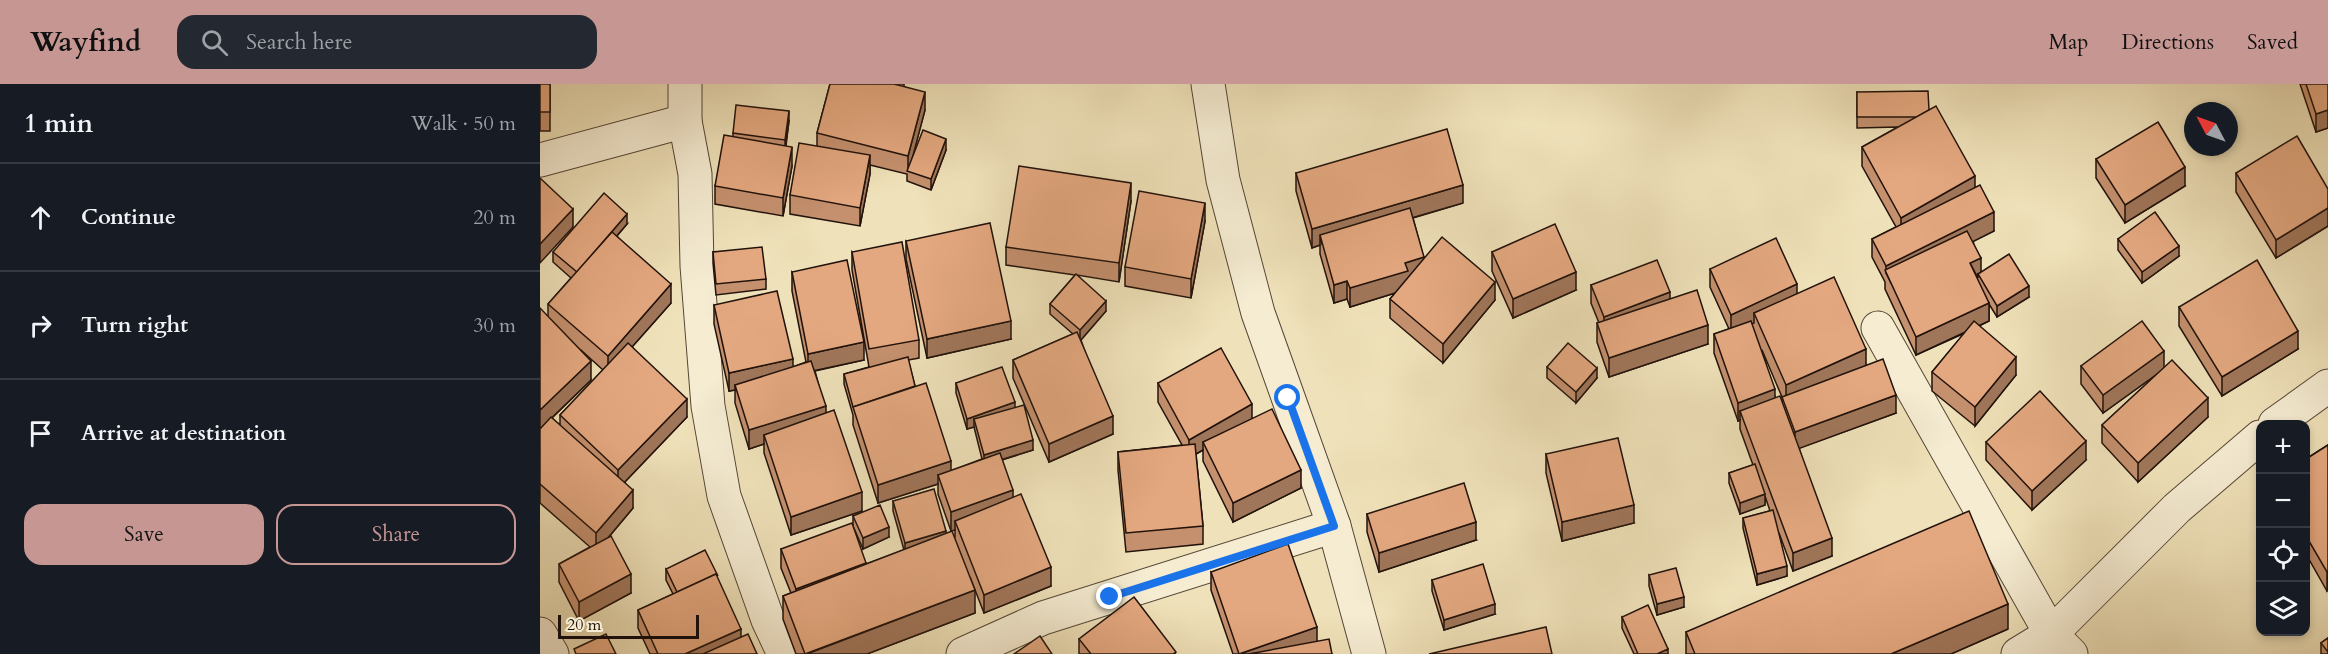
<!DOCTYPE html>
<html lang="en">
<head>
<meta charset="utf-8">
<style>
  :root { --surface:#171b24; --page:#242831; --text:#f1f3f6; --muted:#9ea1a6; --line:#363941; --accent:#c59692 }
  body { margin:0; font-family:Cardo,serif; background:var(--page); color:var(--text) }
  .controls { position:absolute; right:18px; bottom:18px; display:grid; overflow:hidden; border-radius:12px; box-shadow:0 3px 9px #0003 }
  .controls button { width:54px; height:54px; display:grid; place-items:center; padding:0; border:0; border-bottom:2px solid var(--line); background:var(--surface); color:var(--text); font:30px sans-serif }
  .compass { position:absolute; left:1644px; top:18px; width:54px; height:54px; border-radius:50%; background:var(--surface); box-shadow:0 3px 9px #0003; rotate:311deg }
  .scale { position:absolute; left:18px; bottom:15px; width:141px; box-sizing:border-box; padding-left:6px; border:3px solid #21120b; border-top:0; font-size:16px; line-height:21px; white-space:nowrap; color:#21120b; -webkit-text-stroke:4px #f5ecd2; paint-order:stroke }
  .stop { position:absolute; width:18px; height:18px; margin:-14px; border:4px solid #1a73e8; border-radius:50%; background:#fff }
  .stop.end { background:#1a73e8; border-color:#fff; box-shadow:0 2px 6px #0008 }
  .list { margin:0; padding:0; list-style:none }
  h2 { display:flex; justify-content:space-between; align-items:center; height:78px; margin:0; padding:0 24px; font-size:26px }
  h2 small { font-size:20px; font-weight:400; color:var(--muted) }
  .list li { display:grid; grid-template-columns:39px 1fr auto; gap:18px; align-items:center; box-sizing:border-box; height:108px; padding:0 24px; border-top:2px solid var(--line) }
  .list b { display:block; font-size:22px; white-space:nowrap }
  .list em { font-size:20px; font-style:normal; color:var(--muted) }
  .actions { display:flex; gap:12px; padding:18px 24px }
  .actions a { flex:1; padding:14px 0; border:2px solid var(--accent); border-radius:18px; text-align:center; font-size:21px; color:var(--accent) }
  .actions .main { background:var(--accent); color:#111 }
  .icon { flex:none; width:33px; height:33px; fill:none; stroke:currentColor; stroke-width:2; stroke-linecap:round; stroke-linejoin:round }
  .map { position:relative; flex:none; width:1788px; height:570px; overflow:hidden }
  header { display:flex; align-items:center; gap:36px; box-sizing:border-box; height:84px; padding:0 30px; background:var(--accent); color:#111 }
  header strong { font-size:28px }
  nav { display:flex; gap:33px; margin-inline-start:auto; font-size:21px }
  .search { width:420px; height:54px; background:var(--page); display:flex; align-items:center; gap:15px; box-sizing:border-box; padding:0 21px; border-radius:18px; color:var(--muted); font-size:22px }
  main { display:flex }
  aside { flex:1; background:var(--surface) }
  .map>svg:first-child { display:block }
  .lines { fill:none; stroke-linecap:round; stroke-linejoin:round }
  .minor-casing { stroke:#544636; stroke-width:35 }
  .minor { stroke:#f5ecd2; stroke-width:33 }
  .wall { fill:#c4906e; stroke:#21120b; stroke-width:1.5; fill-rule:evenodd }
  .shaded-wall { fill:#a0765a; stroke:#21120b; stroke-width:1.5 }
  .building { fill:#e4a880; stroke:#21120b; stroke-width:1.5 }
  .route { stroke:#1a73e8; stroke-width:8 }
</style>
</head>
<body>
<header>
<strong>Wayfind</strong>
<div class="search"><svg class="icon" aria-label="search" viewBox="0 0 24 24"><circle cx="10" cy="10" r="6"/><path d="M15 15l6 6"/></svg>Search here</div>
<nav><a>Map</a><a>Directions</a><a>Saved</a></nav>
</header>
<main>
<aside>
<h2>1 min<small>Walk · 50 m</small></h2>
<ul class="list">
<li><svg class="icon" aria-label="ahead" viewBox="0 0 24 24"><path d="M12 20V5M6 11l6-6 6 6"/></svg><div><b>Continue</b></div><em>20 m</em></li>
<li><svg class="icon" aria-label="right" viewBox="0 0 24 24"><path d="M7 20v-9h11M14 6l5 5-5 5"/></svg><div><b>Turn right</b></div><em>30 m</em></li>
<li><svg class="icon" aria-label="arrive" viewBox="0 0 24 24"><path d="M6 21V4h12l-3 4 3 4H6"/></svg><div><b>Arrive at destination</b></div></li>
</ul>
<div class="actions"><a class="main">Save</a><a>Share</a></div>
</aside>
<div class="map">
<svg width="1788" height="570" viewBox="0 0 1788 570">
  <rect width="100%" height="100%" fill="#efe1b9"/>
  <filter id="stains"><feTurbulence type="fractalNoise" baseFrequency=".00333" numOctaves="4"/><feColorMatrix values="0 0 0 0 .2 0 0 0 0 .09 0 0 0 0 .02 0 0 0 .5 -.17"/></filter>
  <radialGradient id="worn" r=".72"><stop offset=".6" stop-color="#630" stop-opacity="0"/><stop offset="1" stop-color="#630" stop-opacity=".3"/></radialGradient>
  <g class="lines">
    <g class="minor-casing">
      <g id="minor">
        <polyline points="145,0 145,37 155,90 157,182 168,322 184,412 228,536 244,570"/>
        <polyline points="668,0 683,96 718,229 794,442 829,570"/>
        <polyline points="0,76 145,37"/>
        <polyline points="1338,244 1511,550 1531,570"/>
        <polyline points="1735,340 1788,302"/>
        <polyline points="0,550 12,570"/>
        <polyline points="423,570 503,534 794,442"/>
        <polyline points="1478,570 1511,550 1637,424 1720,353"/>
      </g>
    </g>
    <use href="#minor" class="minor"/>
  </g>
  <g class="wall">
    <rect x="0" y="0" width="10" height="47"/>
    <polygon points="290,0 364,0 364,2 385,26 372,74 406,66 391,106 367,97 367,90 330,81 330,90 320,142 250,130 250,111 277,62 277,49"/>
    <polygon points="1760,0 1788,0 1788,44 1776,48"/>
    <polygon points="1317,8 1389,26 1435,103 1454,147 1433,157 1441,188 1489,213 1457,233 1449,220 1449,237 1439,242 1476,291 1435,342 1392,307 1392,288 1425,249 1376,271 1345,205 1345,198 1332,173 1332,155 1356,143 1322,82 1322,63 1358,43 1317,44"/>
    <polygon points="249,37 246,62 252,82 243,132 175,120 175,102 193,53 193,49"/>
    <polygon points="1556,75 1645,102 1585,139 1556,94"/>
    <polygon points="756,89 923,119 873,134 884,175 955,216 903,279 850,234 850,215 855,209 810,223 807,215 794,219 780,170 780,161 772,164 756,107"/>
    <polygon points="1696,89 1788,105 1788,142 1736,174 1696,108"/>
    <polygon points="591,117 579,198 537,191 566,227 541,256 573,350 509,378 473,294 473,276 533,250 510,230 510,220 535,191 466,181 466,163"/>
    <polygon points="665,137 651,214 585,202 585,183"/>
    <path d="M87 140 77 152 131 219 92 263 147 333 85 398 93 424 68 454 91 509 39 537 19 498V480L50 463 0 419V345L8 233V220L31 194 13 178V168ZM42 267 63 286 20 331V341L12 334 51 296Z"/>
    <polygon points="1578,155 1639,172 1602,199 1578,166"/>
    <polygon points="366,157 471,255 387,274 366,175"/>
    <polygon points="173,168 226,195 226,205 176,211 173,179"/>
    <polygon points="312,168 379,256 379,274 368,276 375,302 411,387 442,375 434,343 427,345 416,309 416,299 475,323 493,366 462,376 473,413 511,502 444,529 430,493 435,529 327,570 256,570 243,535 243,512 251,509 241,484 241,465 326,480 364,466 353,427 353,417 406,450 415,453 415,446 411,447 398,410 398,400 338,419 313,341 313,331 304,300 304,290 329,283 312,186"/>
    <polygon points="952,168 1036,206 973,234 952,187"/>
    <path d="M1170 185 1257 210 1326 282 1356 329 1259 364 1292 472 1253 487 1239 449 1247 492 1217 501 1203 444V434L1230 427 1225 412V421L1200 430 1189 399V389L1213 381 1200 345V336L1198 337 1174 269V250L1189 245 1170 203ZM1222 266 1242 313V318L1235 313Z"/>
    <polygon points="252,188 324,276 275,287 286,329 322,427 251,451 224,369 224,360 209,365 195,319 195,306 189,307 174,240 174,221 253,283 266,278 252,207"/>
    <polygon points="1051,201 1130,215 1168,260 1069,293 1057,258 1057,239 1059,239 1051,219"/>
    <polygon points="1639,223 1758,265 1682,312 1639,242"/>
    <polygon points="1541,282 1624,284 1668,333 1598,398 1562,359 1562,341 1617,290 1563,329 1541,300"/>
    <polygon points="1007,283 1057,294 1036,319 1007,294"/>
    <polygon points="618,299 712,334 761,404 693,438 663,377 663,366 656,370 663,442 663,460 586,468 578,386 578,368 642,361 618,318"/>
    <polygon points="1446,358 1546,376 1492,426 1446,376"/>
    <polygon points="1788,361 1788,506 1787,507 1766,470 1766,375"/>
    <polygon points="1006,370 1094,439 1022,457 1006,389"/>
    <polygon points="827,430 936,456 839,488 827,448"/>
    <polygon points="313,432 349,453 323,465 313,442"/>
    <polygon points="126,485 201,553 217,570 110,570 98,544 98,526 133,510 126,496"/>
    <polygon points="671,488 777,557 792,570 693,570 671,506"/>
    <polygon points="1109,491 1144,523 1117,531 1109,502"/>
    <polygon points="892,496 955,530 904,546 892,507"/>
    <polygon points="1082,533 1128,570 1094,570 1082,544"/>
    <polygon points="1468,545 1411,570 1146,570 1146,548"/>
    <polygon points="1788,554 1788,570 1781,570 1781,559"/>
    <polygon points="539,555 636,570 539,570"/>
  </g>
  <g class="shaded-wall">
    <polygon points="385,8 385,26 369,87 368,87 368,72"/>
    <polygon points="1788,26 1788,44 1776,48 1776,30"/>
    <polygon points="249,27 249,37 245,66 245,56"/>
    <polygon points="406,55 406,66 391,106 391,95"/>
    <polygon points="252,63 252,82 243,132 243,114"/>
    <polygon points="330,71 330,90 320,142 320,124"/>
    <polygon points="1645,83 1645,102 1585,139 1585,121"/>
    <polygon points="1435,92 1435,111 1361,152 1361,134"/>
    <polygon points="591,99 591,117 579,198 579,179"/>
    <polygon points="923,101 923,119 782,160 780,151 780,161 772,164 772,145"/>
    <polygon points="665,119 665,137 651,214 651,195"/>
    <polygon points="1788,124 1788,142 1736,174 1736,156"/>
    <polygon points="33,125 33,143 0,179 0,160"/>
    <polygon points="1454,128 1454,147 1351,199 1346,189 1346,182"/>
    <polygon points="87,130 87,140 37,198 37,188"/>
    <polygon points="1639,162 1639,172 1602,199 1602,188"/>
    <polygon points="884,173 884,191 868,205 810,223 810,204 865,179"/>
    <polygon points="1441,174 1441,192 1438,190 1438,194 1430,179"/>
    <polygon points="1036,188 1036,206 973,234 973,215"/>
    <polygon points="807,197 807,215 794,219 794,201"/>
    <polygon points="955,198 955,216 903,279 903,260"/>
    <polygon points="131,200 131,219 68,290 68,272"/>
    <polygon points="1257,200 1257,218 1214,229 1214,239 1191,249 1191,231"/>
    <polygon points="1489,202 1489,213 1457,233 1457,222"/>
    <polygon points="1130,208 1130,227 1064,252 1064,233"/>
    <polygon points="566,217 566,227 540,257 540,246"/>
    <polygon points="1449,219 1449,237 1376,271 1376,253"/>
    <polygon points="471,237 471,255 387,274 387,255"/>
    <polygon points="1168,241 1168,260 1069,293 1069,274"/>
    <polygon points="1758,247 1758,265 1682,312 1682,293"/>
    <polygon points="324,258 324,276 268,288 268,270"/>
    <polygon points="1326,265 1326,283 1246,320 1246,301"/>
    <polygon points="1624,267 1624,285 1563,329 1563,311"/>
    <polygon points="1476,273 1476,291 1435,342 1435,323"/>
    <polygon points="253,275 253,293 195,301 195,306 189,307 189,289"/>
    <polygon points="51,277 51,296 0,345 0,326"/>
    <polygon points="1057,284 1057,294 1036,319 1036,308"/>
    <polygon points="1235,305 1235,323 1200,327 1200,336 1198,337 1198,319"/>
    <polygon points="1356,311 1356,329 1255,366 1255,348"/>
    <polygon points="1668,314 1668,333 1598,398 1598,379"/>
    <polygon points="147,315 147,333 78,405 78,386"/>
    <polygon points="475,318 475,329 434,335 434,343 427,345 427,335"/>
    <polygon points="712,320 712,338 663,358 663,366 649,374 649,356"/>
    <polygon points="286,322 286,340 224,351 224,360 209,365 209,346"/>
    <polygon points="573,332 573,350 509,378 509,360"/>
    <polygon points="493,356 493,366 444,381 444,371"/>
    <polygon points="1546,357 1546,376 1492,426 1492,407"/>
    <polygon points="411,377 411,396 398,391 398,400 338,419 338,401"/>
    <polygon points="761,386 761,404 693,438 693,419"/>
    <polygon points="93,406 93,424 56,468 56,449"/>
    <polygon points="473,406 473,425 415,437 415,446 411,447 411,428"/>
    <polygon points="322,408 322,427 251,451 251,433"/>
    <polygon points="1225,410 1225,421 1200,430 1200,419"/>
    <polygon points="1094,421 1094,439 1022,457 1022,438"/>
    <polygon points="936,438 936,456 839,488 839,469"/>
    <polygon points="349,443 349,453 323,465 323,454"/>
    <polygon points="406,447 406,458 365,469 365,459"/>
    <polygon points="1292,454 1292,472 1253,487 1253,469"/>
    <polygon points="326,479 326,497 256,523 256,505"/>
    <polygon points="1247,482 1247,492 1217,501 1217,490"/>
    <polygon points="511,483 511,502 444,529 444,511"/>
    <polygon points="1787,488 1788,488 1788,506 1787,507"/>
    <polygon points="91,490 91,509 39,537 39,518"/>
    <polygon points="435,506 435,529 327,570 267,570"/>
    <polygon points="1144,513 1144,523 1117,531 1117,520"/>
    <polygon points="955,520 955,530 904,546 904,536"/>
    <polygon points="1468,520 1468,545 1411,570 1351,570"/>
    <polygon points="777,543 777,562 709,570 700,570"/>
    <polygon points="201,545 201,563 186,570 145,570"/>
    <polygon points="1128,565 1128,570 1117,570"/>
  </g>
  <g class="building">
    <rect x="0" y="0" width="10" height="28"/>
    <polygon points="290,0 354,0 385,8 368,72 277,49"/>
    <polygon points="1766,0 1788,0 1788,26 1776,30"/>
    <polygon points="1388,7 1389,26 1377,33 1317,33 1317,8"/>
    <polygon points="196,21 249,27 245,56 193,49"/>
    <polygon points="1396,22 1435,92 1361,134 1322,63"/>
    <polygon points="1618,38 1645,83 1585,121 1556,75"/>
    <polygon points="907,45 923,101 772,145 756,89"/>
    <polygon points="383,46 406,55 391,95 367,87"/>
    <polygon points="184,51 252,63 243,114 175,102"/>
    <polygon points="1757,52 1788,105 1788,124 1736,156 1696,89"/>
    <polygon points="259,59 330,71 320,124 250,111"/>
    <polygon points="479,82 591,99 579,179 466,163"/>
    <polygon points="0,94 33,125 0,160"/>
    <polygon points="1440,101 1454,128 1346,182 1332,155"/>
    <polygon points="599,107 665,119 651,195 585,183"/>
    <polygon points="64,109 87,130 37,188 13,168"/>
    <polygon points="870,124 884,173 865,179 868,187 810,204 807,197 794,201 780,151"/>
    <polygon points="1615,128 1639,162 1602,188 1578,155"/>
    <polygon points="450,139 471,237 387,255 366,157"/>
    <polygon points="1015,140 1036,188 973,215 952,168"/>
    <polygon points="1427,147 1441,174 1430,179 1449,219 1376,253 1345,186"/>
    <polygon points="72,148 131,200 68,272 8,220"/>
    <polygon points="902,153 955,198 903,260 850,215"/>
    <polygon points="1236,154 1257,200 1191,231 1170,185"/>
    <polygon points="362,158 379,256 329,265 312,168"/>
    <polygon points="222,163 226,195 176,200 173,168"/>
    <polygon points="1469,170 1489,202 1457,222 1438,190"/>
    <polygon points="307,176 324,258 268,270 252,188"/>
    <polygon points="1117,176 1130,208 1064,233 1051,201"/>
    <polygon points="1717,176 1758,247 1682,293 1639,223"/>
    <polygon points="536,190 566,217 540,246 510,220"/>
    <polygon points="1294,193 1326,265 1246,301 1214,229"/>
    <polygon points="1157,206 1168,241 1069,274 1057,239"/>
    <polygon points="237,207 253,275 189,289 174,221"/>
    <polygon points="0,224 51,277 0,326"/>
    <polygon points="1211,237 1235,305 1198,319 1174,250"/>
    <polygon points="1434,237 1476,273 1435,323 1392,288"/>
    <polygon points="1602,237 1624,267 1563,311 1541,282"/>
    <polygon points="537,248 573,332 509,360 473,276"/>
    <polygon points="88,259 147,315 78,386 20,331"/>
    <polygon points="1028,259 1057,284 1036,308 1007,283"/>
    <polygon points="681,264 712,320 649,356 618,299"/>
    <polygon points="368,273 375,302 313,323 304,290"/>
    <polygon points="1343,275 1356,311 1255,348 1242,313"/>
    <polygon points="1632,276 1668,314 1598,379 1562,341"/>
    <polygon points="271,277 286,322 209,346 195,301"/>
    <polygon points="462,283 475,318 427,335 416,299"/>
    <polygon points="386,299 411,377 338,401 313,323"/>
    <polygon points="1500,307 1546,357 1492,407 1446,358"/>
    <polygon points="1240,312 1292,454 1253,469 1200,327"/>
    <polygon points="484,321 493,356 444,371 434,335"/>
    <polygon points="732,325 761,386 693,419 663,358"/>
    <polygon points="294,326 322,408 251,433 224,351"/>
    <polygon points="11,333 93,406 56,449 0,400 0,345"/>
    <polygon points="1078,354 1094,421 1022,438 1006,370"/>
    <polygon points="655,360 663,442 586,449 578,368"/>
    <polygon points="1788,361 1788,488 1787,488 1766,452 1766,375"/>
    <polygon points="460,369 473,406 411,428 398,391"/>
    <polygon points="1215,380 1225,410 1200,419 1189,389"/>
    <polygon points="924,399 936,438 839,469 827,430"/>
    <polygon points="394,405 406,447 365,459 353,417"/>
    <polygon points="481,410 511,483 444,511 415,437"/>
    <polygon points="340,421 349,443 323,454 313,432"/>
    <polygon points="1233,426 1247,482 1217,490 1203,434"/>
    <polygon points="1429,427 1468,520 1351,570 1155,570 1146,548"/>
    <polygon points="312,439 326,479 256,505 241,465"/>
    <polygon points="412,447 435,506 265,570 243,512"/>
    <polygon points="71,452 91,490 39,518 19,480"/>
    <polygon points="748,460 777,543 699,570 671,488"/>
    <polygon points="165,466 178,492 176,490 137,508 126,485"/>
    <polygon points="943,480 955,520 904,536 892,496"/>
    <polygon points="1136,484 1144,513 1117,520 1109,491"/>
    <polygon points="176,490 201,545 145,570 118,570 98,526"/>
    <polygon points="594,513 636,568 633,570 551,570 539,555"/>
    <polygon points="1108,521 1128,565 1117,570 1098,570 1082,533"/>
    <polygon points="1006,543 1012,570 889,570"/>
    <polygon points="66,550 76,570 36,570 34,565"/>
    <polygon points="208,550 217,570 163,570"/>
    <polygon points="500,552 512,570 474,570"/>
    <polygon points="1788,554 1788,568 1781,559"/>
    <polygon points="789,555 792,570 709,570"/>
  </g>
  <g class="lines">
    <polyline class="route" points="570,513 794,442 748,314"/>
  </g>
  <rect width="100%" height="100%" filter="url(#stains)"/>
  <rect width="100%" height="100%" fill="url(#worn)"/>
</svg>
<div class="controls">
<button>+</button>
<button>−</button>
<button><svg class="icon" aria-label="locate" viewBox="0 0 24 24"><circle cx="12" cy="12" r="6"/><path d="M12 2v4M12 18v4M2 12h4M18 12h4"/></svg></button>
<button><svg class="icon" aria-label="layers" viewBox="0 0 24 24"><path d="M12 4l9 5-9 5-9-5zM3 14l9 5 9-5"/></svg></button>
</div>
<svg class="compass" viewBox="-18 -18 36 36"><path d="M0-13l5 13h-10z" fill="#e53935"/><path d="M0 13l5-13h-10z" fill="#9ea1a6"/></svg>
<div class="scale">20 m</div>
<div class="stop" style="left:748px;top:314px"></div>
<div class="stop end" style="left:570px;top:513px"></div>
</div>
</main>
</body>
</html>
